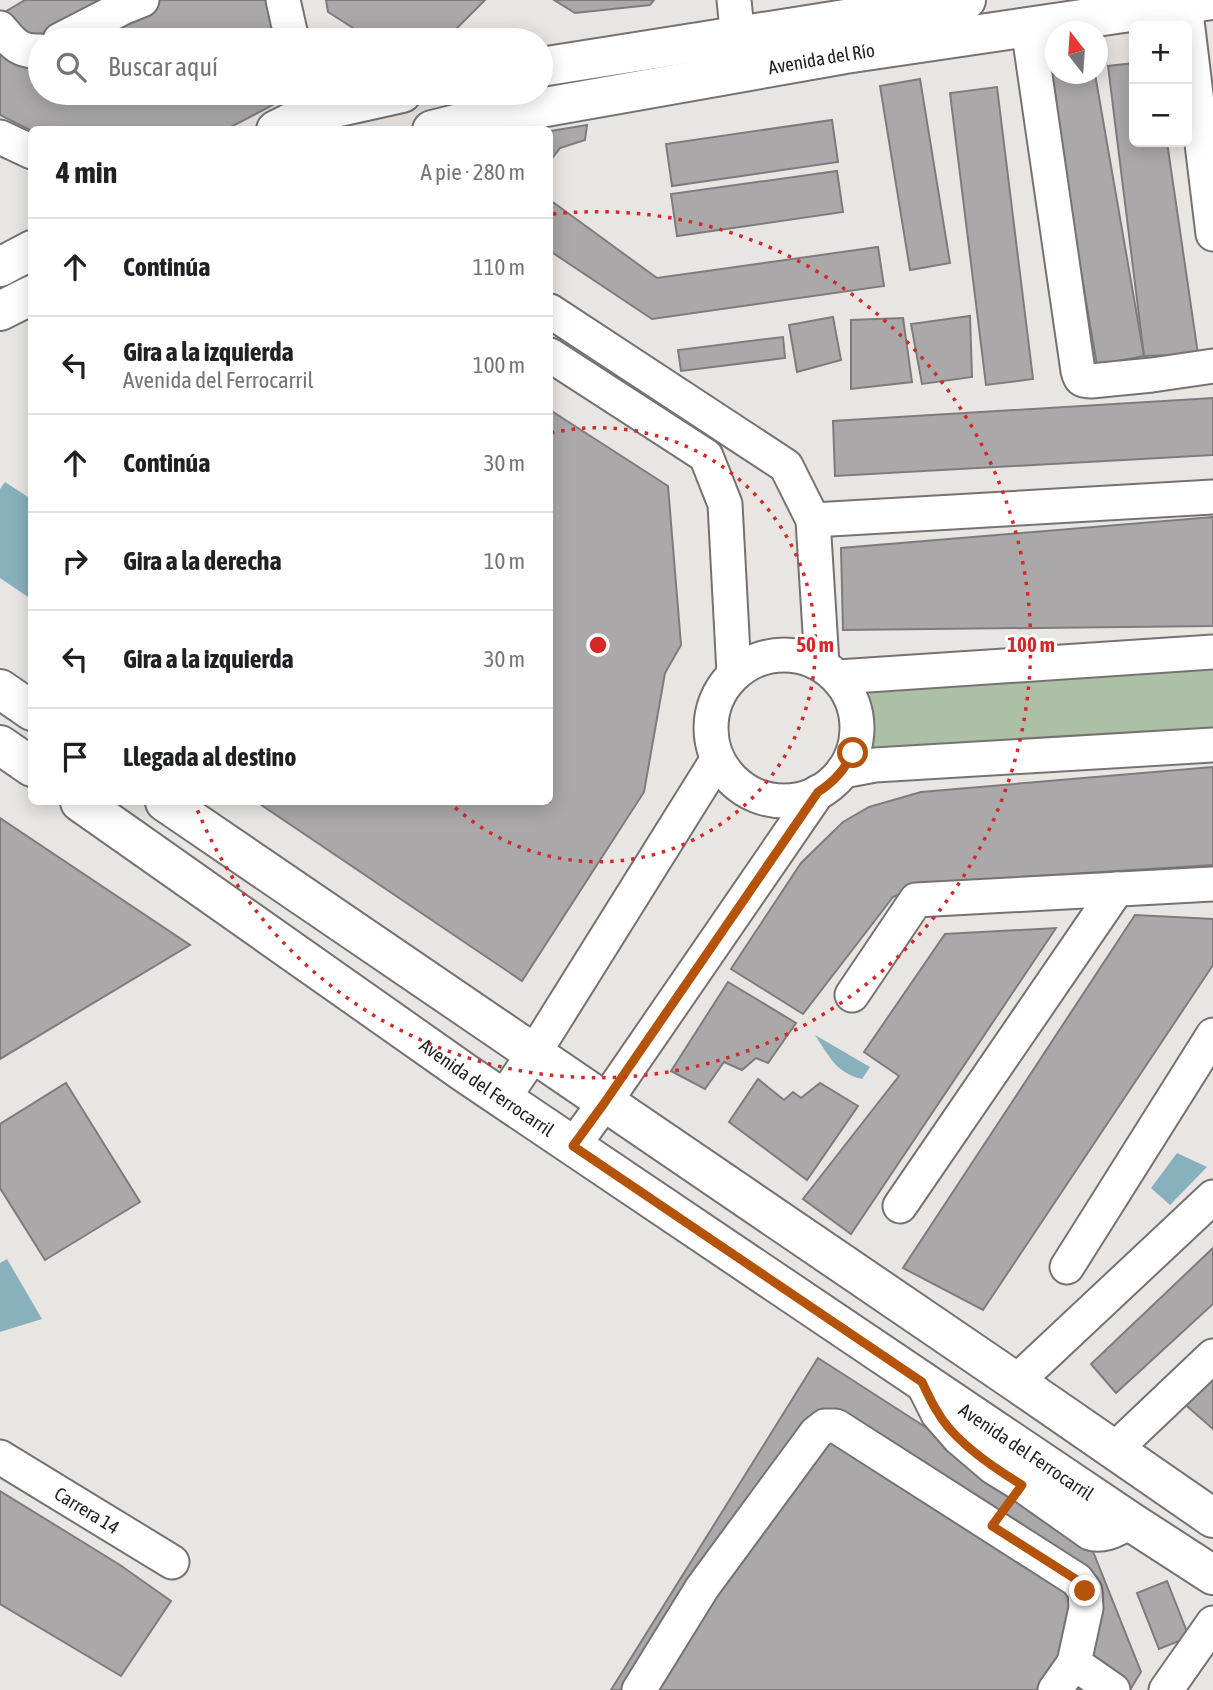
<!DOCTYPE html>
<html lang="es">
<head>
<meta charset="utf-8">
<style>
  :root { --surface:#fff; --page:#f6f6f6; --text:#202124; --muted:#757577; --line:#e0e0e0 }
  body { margin:0; font-family:"Asap Condensed",sans-serif; background:var(--page); color:var(--text) }
  .controls { position:absolute; right:21px; top:21px; display:grid; overflow:hidden; border-radius:10px; box-shadow:0 4px 18px #0003 }
  .controls button { width:63px; height:63px; display:grid; place-items:center; padding:0; border:0; border-bottom:2px solid var(--line); background:var(--surface); color:var(--text); font:35px sans-serif }
  .compass { position:absolute; left:1045px; top:21px; width:63px; height:63px; border-radius:50%; background:var(--surface); box-shadow:0 4px 18px #0003; rotate:343deg }
  .stop { position:absolute; width:21px; height:21px; margin:-16px; border:5px solid #b45309; border-radius:50%; background:#fff }
  .stop.end { background:#b45309; border-color:#fff; box-shadow:0 2px 7px #0008 }
  .list { margin:0; padding:0; list-style:none }
  h2 { display:flex; justify-content:space-between; align-items:center; height:91px; margin:0; padding:0 28px; font-size:30px }
  h2 small { font-size:23px; font-weight:400; color:var(--muted) }
  .list li { display:grid; grid-template-columns:46px 1fr auto; gap:21px; align-items:center; box-sizing:border-box; height:98px; padding:0 28px; border-top:2px solid var(--line) }
  .list b { display:block; font-size:26px; white-space:nowrap }
  .list p { margin:0; font-size:23px; white-space:nowrap; color:var(--muted) }
  .list em { font-size:23px; font-style:normal; color:var(--muted) }
  .icon { flex:none; width:38px; height:38px; fill:none; stroke:currentColor; stroke-width:2; stroke-linecap:round; stroke-linejoin:round }
  .map { position:relative; flex:none; width:1213px; height:1690px; overflow:hidden }
  .search { position:absolute; background:var(--surface); box-shadow:0 4px 18px #0003; left:28px; top:28px; width:525px; height:77px; display:flex; align-items:center; gap:18px; box-sizing:border-box; padding:0 24px; border-radius:38px; color:var(--muted); font-size:26px }
  .panel { position:absolute; background:var(--surface); box-shadow:0 4px 18px #0003; left:28px; top:126px; width:525px; height:679px; border-radius:10px }
  .map>svg:first-child { display:block }
  .green { fill:#abc0a5 }
  .water { fill:#88b1bd }
  .building { fill:#aba8aa; stroke:#7e7b7e; stroke-width:2 }
  .lines { fill:none; stroke-linecap:round; stroke-linejoin:round }
  .minor-casing { stroke:#767271; stroke-width:37 }
  .major-casing { stroke:#767271; stroke-width:42 }
  .minor { stroke:#fff; stroke-width:33 }
  .major { stroke:#fff; stroke-width:38 }
  .route { stroke:#b45309; stroke-width:9 }
  .ring { fill:none; stroke:#d62828; stroke-width:3.5; stroke-dasharray:3.5 7 }
  .labels { text-anchor:middle; dominant-baseline:central; stroke-width:6; stroke-linejoin:round; paint-order:stroke }
  .street-label { font-size:19px; fill:#242222; stroke:#fff }
  .centre { fill:#d62828; stroke:#fff; stroke-width:3.5 }
  .ring-label { font-size:21px; text-anchor:middle; font-weight:bold; fill:#d62828; stroke:#fff; stroke-width:6; stroke-linejoin:round; paint-order:stroke }
</style>
</head>
<body>
<div class="map">
<svg width="1213" height="1690" viewBox="0 0 1213 1690">
  <rect width="100%" height="100%" fill="#e9e5e3"/>
  <polygon class="green" points="1213,664 1213,728 873,750 869,685"/>
  <g class="water">
    <polygon points="5,482 31,499 31,599 0,578 0,489"/>
    <path d="M815 1035 870 1067 862 1079C836 1073 829 1056 815 1035Z"/>
    <polygon points="1177,1153 1207,1167 1170,1205 1151,1188"/>
    <polygon points="7,1259 42,1319 0,1332 0,1263"/>
  </g>
  <g class="building">
    <polygon points="25,0 269,0 277,40 40,40 40,93 288,93 288,97 225,130 32,131 0,115 0,15"/>
    <polygon points="326,0 485,0 451,34 397,40 372,40 328,12"/>
    <polygon points="554,0 654,0 650,5 575,13"/>
    <polygon points="1056,56 1056,74 1095,74 1144,356 1097,365 1044,58"/>
    <polygon points="1134,63 1134,142 1167,142 1198,354 1144,356 1108,66"/>
    <polygon points="920,79 950,263 910,270 880,86"/>
    <polygon points="997,87 1033,379 986,385 950,93"/>
    <polygon points="832,120 838,162 672,186 666,144"/>
    <polygon points="587,125 585,140 560,148 550,161 550,131"/>
    <polygon points="837,171 843,212 677,236 671,194"/>
    <polygon points="550,200 657,278 878,247 884,286 652,319 550,251"/>
    <polygon points="970,316 972,377 922,384 911,324"/>
    <polygon points="833,317 841,360 797,372 789,325"/>
    <polygon points="903,318 912,382 851,389 851,320"/>
    <polygon points="783,337 785,358 681,371 678,350"/>
    <polygon points="1213,398 1213,455 835,476 833,421"/>
    <polygon points="550,410 668,486 681,645 665,673 644,792 522,981 257,802 550,802"/>
    <polygon points="1213,517 1213,626 843,630 841,548"/>
    <polygon points="1213,767 1213,865 924,883 893,897 803,1014 731,969 801,863 843,822 869,807 921,792"/>
    <polygon points="0,818 190,945 0,1059"/>
    <polygon points="1135,915 1213,919 1213,965 983,1310 903,1268"/>
    <polygon points="1056,928 851,1234 803,1199 899,1076 864,1052 945,934"/>
    <polygon points="728,982 796,1023 768,1063 756,1058 742,1070 724,1062 705,1089 671,1071"/>
    <polygon points="758,1079 784,1100 793,1092 801,1098 820,1083 858,1106 807,1180 729,1122"/>
    <polygon points="66,1083 140,1202 45,1260 0,1188 0,1124"/>
    <polygon points="1213,1248 1213,1304 1116,1393 1091,1364"/>
    <polygon points="818,1358 1084,1529 1141,1672 1130,1690 611,1690"/>
    <polygon points="1213,1373 1213,1429 1180,1400"/>
    <polygon points="0,1491 120,1565 171,1601 121,1676 0,1604"/>
    <polygon points="1167,1581 1189,1637 1159,1649 1137,1593"/>
  </g>
  <g class="lines">
    <g class="minor-casing">
      <g id="minor">
        <polyline points="283,0 292,40"/>
        <polyline points="734,0 740,60"/>
        <polyline points="1185,4 1213,234"/>
        <path d="M1028 27 1078 371C1080 379 1081 381 1091 381L1152 375 1213 366"/>
        <path d="M0 28C13 43 18 52 40 51"/>
        <polyline points="60,40 122,8 142,0"/>
        <polyline points="0,137 32,152"/>
        <polyline points="550,311 786,466 813,520 822,664"/>
        <polyline points="550,355 706,456 725,504 734,673"/>
        <polyline points="813,520 1213,497"/>
        <circle cx="784" cy="728" r="73"/>
        <polyline points="838,677 1213,652"/>
        <polyline points="843,771 875,765 1213,745"/>
        <polyline points="852,995 916,900 1213,884"/>
        <polyline points="503,1099 534,1053 717,760"/>
        <polyline points="573,1146 605,1102 818,792"/>
        <polyline points="900,1206 1117,889"/>
        <polyline points="1067,1267 1213,1035"/>
        <path d="M922 1382 938 1414 959 1438 993 1467 1022 1485 1090 1533C1104 1538 1118 1528 1131 1522"/>
        <polyline points="1016,1382 1213,1197"/>
        <polyline points="1115,1449 1213,1356"/>
        <path id="s1" d="M0 1457 172 1562"/>
        <polyline points="639,1690 702,1588 816,1433 825,1426 836,1426 1077,1580 1085,1591 1086,1608 1074,1663 1113,1690"/>
        <polyline points="1055,1690 1074,1663"/>
        <polyline points="1166,1690 1213,1623"/>
      </g>
    </g>
    <g class="major-casing">
      <g id="major">
        <polyline points="541,67 966,0"/>
        <polyline points="276,130 308,114 402,93"/>
        <path id="s2" d="M432 130 472 120 845 54 1211 0"/>
        <polyline points="0,267 32,250"/>
        <polyline points="0,311 32,295"/>
        <polyline points="0,689 32,711"/>
        <polyline points="0,745 32,767"/>
        <path id="s3" d="M80 802 465 1073 1131 1522 1213 1575"/>
        <polyline points="165,802 1016,1382 1213,1518"/>
      </g>
    </g>
    <use href="#minor" class="minor"/>
    <use href="#major" class="major"/>
  </g>
  <g class="lines">
    <path class="route" d="M853 753C844 770 835 781 818 792L605 1102 573 1146 922 1382C927 1392 931 1402 937 1411 953 1441 994 1468 1022 1485L992 1526 1077 1580 1085 1591"/>
  </g>
  <g class="ring">
    <path d="M551 433A217 217 0 1 1 449 802"/>
    <path d="M553 214A433 433 0 1 1 195 804"/>
  </g>
  <g class="labels">
    <g class="street-label">
      <text stroke="none"><textPath href="#s2" startOffset="396">Avenida del Río</textPath></text>
      <text stroke="none"><textPath href="#s3" startOffset="497">Avenida del Ferrocarril</textPath></text>
      <text stroke="none"><textPath href="#s3" startOffset="1148">Avenida del Ferrocarril</textPath></text>
      <text stroke="none"><textPath href="#s1" startOffset="102">Carrera 14</textPath></text>
    </g>
  </g>
  <circle cx="598" cy="645" r="10" class="centre"/>
  <g class="ring-label">
    <text x="815" y="652">50 m</text>
    <text x="1031" y="652">100 m</text>
  </g>
</svg>
<div class="controls">
<button>+</button>
<button>−</button>
</div>
<svg class="compass" viewBox="-18 -18 36 36"><path d="M0-13l5 13h-10z" fill="#e53935"/><path d="M0 13l5-13h-10z" fill="#757577"/></svg>
<div class="stop" style="left:853px;top:753px"></div>
<div class="stop end" style="left:1085px;top:1591px"></div>
<div class="search"><svg class="icon" aria-label="search" viewBox="0 0 24 24"><circle cx="10" cy="10" r="6"/><path d="M15 15l6 6"/></svg>Buscar aquí</div>
<section class="panel">
<h2>4 min<small>A pie · 280 m</small></h2>
<ul class="list">
<li><svg class="icon" aria-label="ahead" viewBox="0 0 24 24"><path d="M12 20V5M6 11l6-6 6 6"/></svg><div><b>Continúa</b></div><em>110 m</em></li>
<li><svg class="icon" aria-label="left" viewBox="0 0 24 24"><path d="M17 20v-9H6M10 6l-5 5 5 5"/></svg><div><b>Gira a la izquierda</b><p>Avenida del Ferrocarril</p></div><em>100 m</em></li>
<li><svg class="icon" aria-label="ahead" viewBox="0 0 24 24"><path d="M12 20V5M6 11l6-6 6 6"/></svg><div><b>Continúa</b></div><em>30 m</em></li>
<li><svg class="icon" aria-label="right" viewBox="0 0 24 24"><path d="M7 20v-9h11M14 6l5 5-5 5"/></svg><div><b>Gira a la derecha</b></div><em>10 m</em></li>
<li><svg class="icon" aria-label="left" viewBox="0 0 24 24"><path d="M17 20v-9H6M10 6l-5 5 5 5"/></svg><div><b>Gira a la izquierda</b></div><em>30 m</em></li>
<li><svg class="icon" aria-label="arrive" viewBox="0 0 24 24"><path d="M6 21V4h12l-3 4 3 4H6"/></svg><div><b>Llegada al destino</b></div></li>
</ul>
</section>
</div>
</body>
</html>
